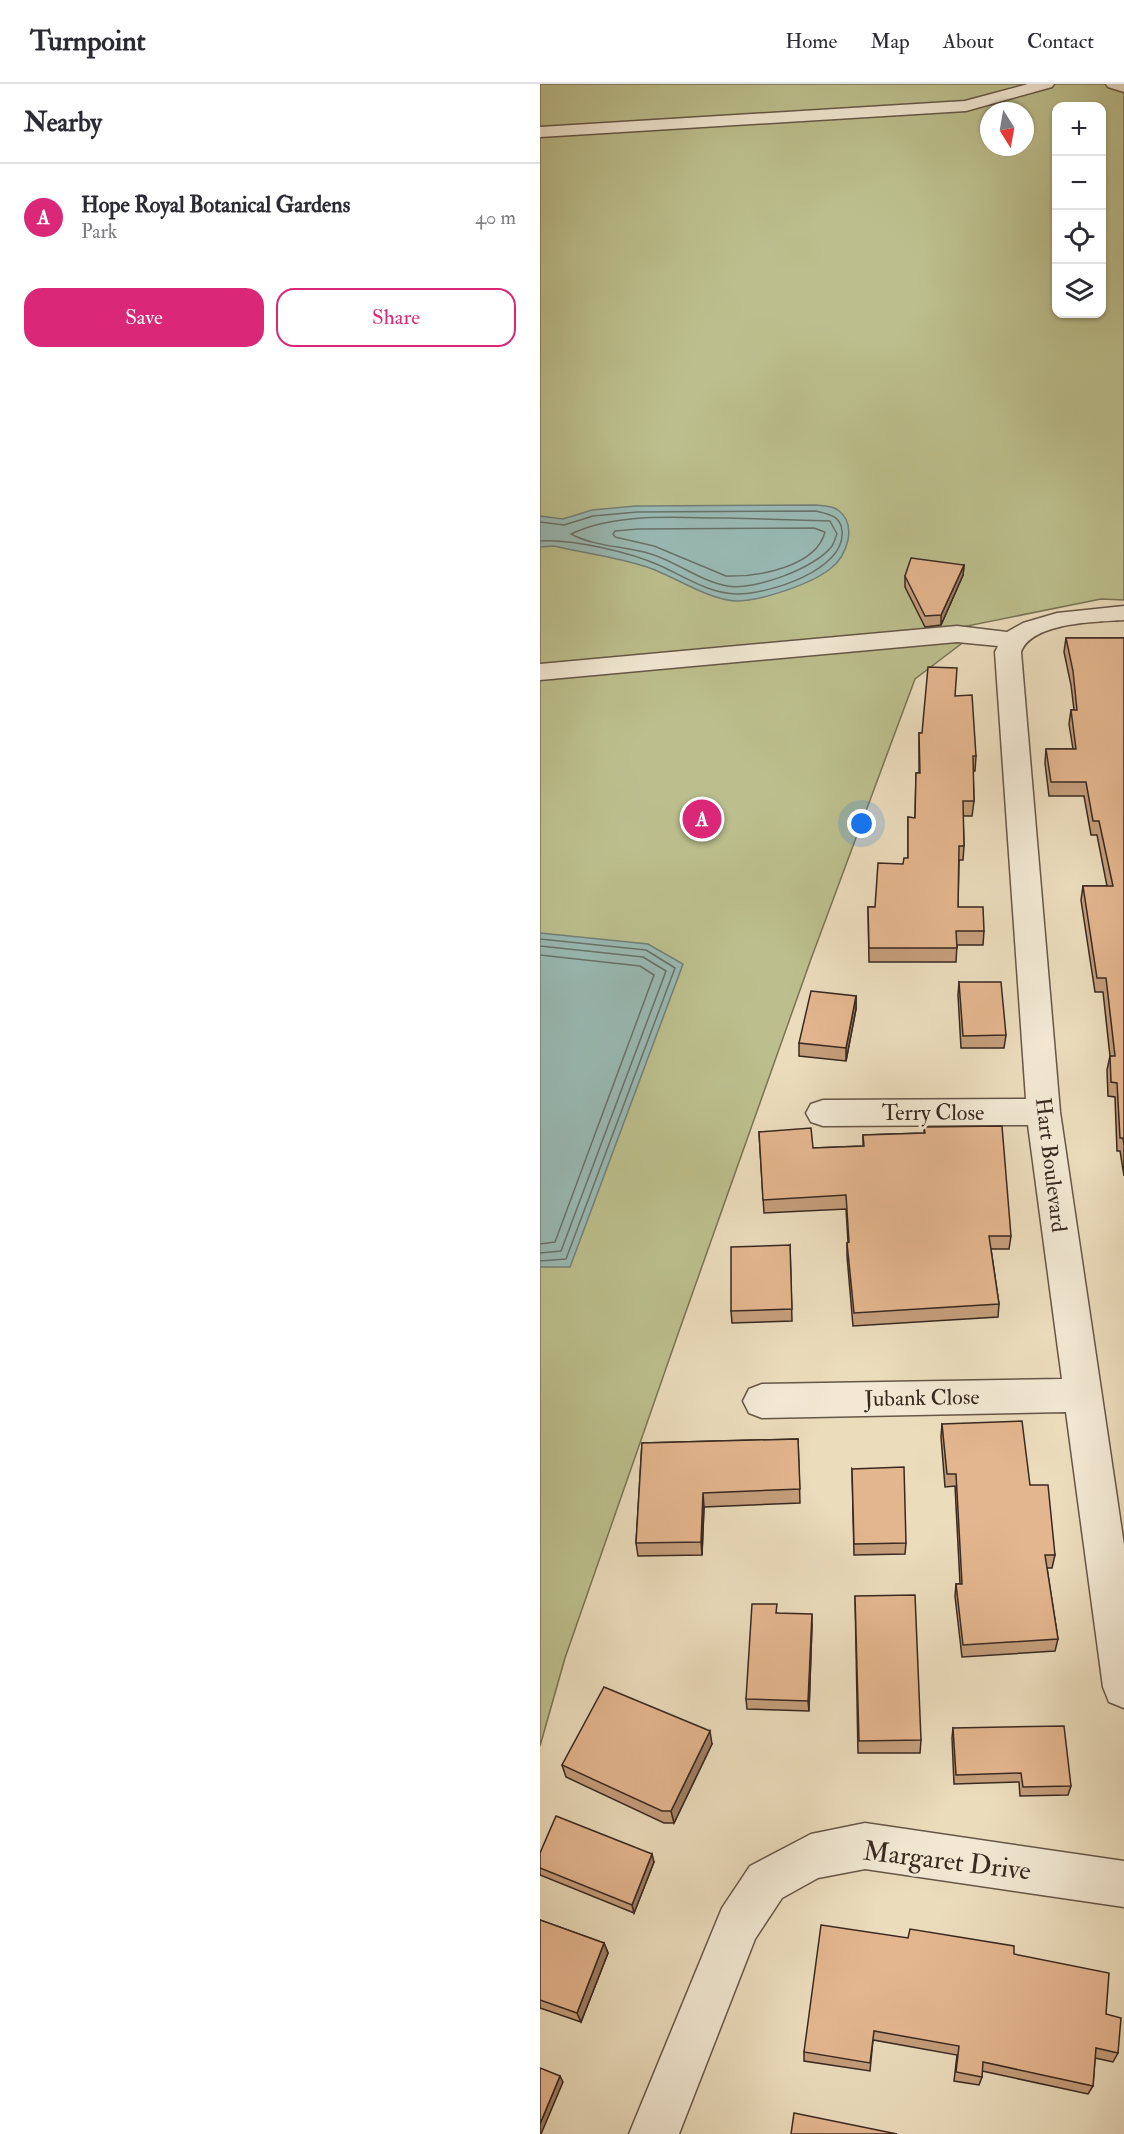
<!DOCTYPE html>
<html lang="en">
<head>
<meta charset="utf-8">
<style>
  :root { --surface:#fff; --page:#f7f7f7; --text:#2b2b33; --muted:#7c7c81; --line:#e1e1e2; --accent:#db2777 }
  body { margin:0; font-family:"IM FELL Double Pica",serif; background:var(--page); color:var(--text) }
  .controls { position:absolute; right:18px; top:18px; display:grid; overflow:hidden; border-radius:12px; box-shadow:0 2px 4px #0004 }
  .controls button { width:54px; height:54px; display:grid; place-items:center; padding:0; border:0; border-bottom:2px solid var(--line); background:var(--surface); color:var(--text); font:30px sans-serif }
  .compass { position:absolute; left:440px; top:18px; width:54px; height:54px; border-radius:50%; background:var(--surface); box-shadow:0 2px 4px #0004; rotate:169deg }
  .you { position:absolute; left:322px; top:740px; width:21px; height:21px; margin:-15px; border:4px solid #fff; border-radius:50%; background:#1a73e8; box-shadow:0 0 0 9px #1a73e833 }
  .badge { display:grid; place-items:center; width:39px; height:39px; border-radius:50%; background:var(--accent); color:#fff; font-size:20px; font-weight:700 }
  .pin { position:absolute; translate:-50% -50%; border:3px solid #fff; box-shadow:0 2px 6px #0006 }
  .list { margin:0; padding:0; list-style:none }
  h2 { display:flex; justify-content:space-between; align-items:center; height:78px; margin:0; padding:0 24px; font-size:26px }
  h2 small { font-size:20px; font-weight:400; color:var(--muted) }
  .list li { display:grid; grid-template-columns:39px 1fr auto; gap:18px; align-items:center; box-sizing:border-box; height:108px; padding:0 24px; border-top:2px solid var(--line) }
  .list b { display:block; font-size:22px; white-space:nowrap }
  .list p { margin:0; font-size:20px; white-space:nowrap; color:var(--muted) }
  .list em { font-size:20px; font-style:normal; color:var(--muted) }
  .actions { display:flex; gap:12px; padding:18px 24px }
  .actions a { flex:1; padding:14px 0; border:2px solid var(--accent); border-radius:18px; text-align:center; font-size:21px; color:var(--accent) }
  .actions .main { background:var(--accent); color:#fff }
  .icon { flex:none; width:33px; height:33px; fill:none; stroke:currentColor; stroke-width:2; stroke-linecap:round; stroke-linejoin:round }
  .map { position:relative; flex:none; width:584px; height:2050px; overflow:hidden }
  header { display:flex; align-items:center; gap:36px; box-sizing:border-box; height:84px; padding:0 30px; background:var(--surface); border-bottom:2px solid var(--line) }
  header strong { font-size:28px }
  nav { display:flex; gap:33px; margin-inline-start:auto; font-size:21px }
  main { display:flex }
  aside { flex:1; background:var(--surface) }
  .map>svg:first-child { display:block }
  .green { fill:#bcbf8d; stroke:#7a7456; stroke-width:1.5; fill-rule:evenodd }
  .water { fill:#99bab5; stroke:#738079; stroke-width:1.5 }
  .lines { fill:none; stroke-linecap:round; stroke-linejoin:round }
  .shore { stroke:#69726a; stroke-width:1.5 }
  .minor-casing { stroke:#665647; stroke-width:3 }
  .minor { fill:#f2e8d3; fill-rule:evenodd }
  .wall { fill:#c49d7b; stroke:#392920; stroke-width:1.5 }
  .shaded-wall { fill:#a07f64; stroke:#392920; stroke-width:1.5 }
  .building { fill:#e4b68f; stroke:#392920; stroke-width:1.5 }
  .labels { text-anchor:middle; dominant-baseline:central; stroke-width:6; stroke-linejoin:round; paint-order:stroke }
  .street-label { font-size:22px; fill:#392920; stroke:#f2e8d3 }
  .near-street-label { font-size:27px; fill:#392920; stroke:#f2e8d3 }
</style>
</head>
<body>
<header>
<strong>Turnpoint</strong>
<nav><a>Home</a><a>Map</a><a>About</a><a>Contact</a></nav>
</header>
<main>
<aside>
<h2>Nearby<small></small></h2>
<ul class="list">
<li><span class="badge">A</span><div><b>Hope Royal Botanical Gardens</b><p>Park</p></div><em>40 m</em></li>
</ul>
<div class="actions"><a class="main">Save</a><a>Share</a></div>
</aside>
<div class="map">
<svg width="584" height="2050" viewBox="0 0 584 2050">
  <rect width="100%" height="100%" fill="#ebdcbc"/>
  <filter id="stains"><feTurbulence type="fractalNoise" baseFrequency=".00333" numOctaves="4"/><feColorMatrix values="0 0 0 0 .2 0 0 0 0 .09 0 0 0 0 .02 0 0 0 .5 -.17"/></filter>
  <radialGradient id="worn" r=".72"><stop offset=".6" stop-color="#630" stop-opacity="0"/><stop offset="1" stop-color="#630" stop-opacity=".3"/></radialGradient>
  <path class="green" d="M0 0H584V516L561 515 417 544 421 560 375 595 271 875 138 1250 25 1574 0 1662ZM516 22H562V230H516ZM449 27H485V63H449Z"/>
  <g class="water">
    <path d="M276 421C283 422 293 422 298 426 318 441 307 472 290 485 271 500 221 517 196 517 168 516 134 492 107 483 77 473 44 469 14 462L0 463V432L23 435 52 426 96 422Z"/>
    <polygon points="0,849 108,860 143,880 30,1183 0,1183"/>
  </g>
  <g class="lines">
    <g class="shore">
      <path d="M186 434 290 437 297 450C295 454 294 459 292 462 276 484 213 507 187 502 160 497 137 478 111 470 85 462 55 463 31 450 76 428 137 434 186 434Z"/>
      <path d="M0 438 24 441 53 432 97 428 276 427C289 430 301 432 302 447 306 486 229 510 197 510 170 510 145 493 121 482 90 468 33 455 0 457"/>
      <path d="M274 444 285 448C276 483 218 493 186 492L114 462 75 453 73 450 75 447 98 445Z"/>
      <polyline points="0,855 106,866 135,884 26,1175 0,1177"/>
      <polyline points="0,862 103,873 126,887 21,1167 0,1169"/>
      <polyline points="0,871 100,882 114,891 15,1158 0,1160"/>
    </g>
    <g class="minor-casing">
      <g id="minor">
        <polygon points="488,0 514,0 512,3 426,27 0,53 0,43 425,17"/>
        <polygon points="566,0 584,0 584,8 568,3"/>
        <path d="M584 522V536C556 538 492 538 481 568L520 1028 584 1461V1624L569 1618 563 1603 526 1328 222 1334 209 1329 203 1317 209 1305 222 1300 522 1295 488 1041 283 1042 271 1038 266 1029 271 1020 283 1016 486 1015 455 568 458 562 417 558 0 596V580L417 542 467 548 483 539 517 529Z"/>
        <polygon points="325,1739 584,1777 584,1823 325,1785 278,1794 242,1814 215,1855 139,2050 89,2050 182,1824 210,1782 271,1750"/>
      </g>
    </g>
    <use href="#minor" class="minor"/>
  </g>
  <g class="wall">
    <polygon points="424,481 423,491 401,541 385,543 365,503 365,492"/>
    <polygon points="526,554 584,554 584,1092 580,1067 577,1067 575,1013 568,1012 567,986 570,972 563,908 555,908 541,816 543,802 567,802 557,751 551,751 544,712 509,712 505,679 506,665 533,665 529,640 531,626 534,626 531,601 524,568"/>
    <polygon points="415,612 436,672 435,687 433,687 434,717 432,732 423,732 424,762 423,776 419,776 418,823 444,847 443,861 417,861 416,878 329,878 328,823 335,823 368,774 368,733 375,734 376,689 379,689 379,649 382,649"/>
    <polygon points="419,898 466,951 464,964 421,964 418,911"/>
    <polygon points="316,912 316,925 306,977 259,972 259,959"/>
    <polygon points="384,1043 471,1152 469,1165 451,1165 459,1220 458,1233 313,1242 307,1172 307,1159 308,1158 306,1125 224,1129 219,1048 273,1064 323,1062 323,1051 384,1049"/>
    <polygon points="250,1161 252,1237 192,1239 191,1227"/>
    <polygon points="402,1340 490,1401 515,1471 512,1484 507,1484 518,1555 515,1567 422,1573 415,1512 416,1500 420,1500 415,1402 405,1403 401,1353"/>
    <polygon points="258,1355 260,1419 164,1423 162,1471 98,1472 96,1459 102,1359"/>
    <polygon points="312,1385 366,1459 365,1470 314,1471"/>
    <polygon points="315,1512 381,1656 380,1669 318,1669"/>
    <polygon points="237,1529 272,1540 269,1627 207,1625 206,1615"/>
    <polygon points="413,1644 531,1702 528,1711 480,1712 479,1698 414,1700 412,1654"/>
    <polygon points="172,1660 134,1739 124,1739 26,1693 22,1681"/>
    <polygon points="0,1769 114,1778 94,1829 0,1791"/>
    <polygon points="0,1836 64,1859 68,1869 41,1938 0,1924"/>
    <polygon points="474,1870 566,1930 578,1969 573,1978 555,1974 553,2002 548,2010 442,1987 442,1993 439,2001 414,1997 417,1971 333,1956 330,1987 264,1977 264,1968"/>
  </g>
  <g class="shaded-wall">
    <polygon points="424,481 423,491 401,541 401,531"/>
    <polygon points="316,912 316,925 306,977 306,964"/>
    <polygon points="163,1409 164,1423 162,1471 161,1458"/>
    <polygon points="272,1530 272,1540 269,1627 268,1617"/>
    <polygon points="170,1647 172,1660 134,1739 131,1727"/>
    <polygon points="112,1770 114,1778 94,1829 92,1821"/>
    <polygon points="64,1859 68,1869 41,1938 37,1929"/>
    <polygon points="20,1992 23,1998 1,2050 0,2050 0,2040"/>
  </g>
  <g class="building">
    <polygon points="371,474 424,481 401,531 385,532 365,492"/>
    <polygon points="526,554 584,554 584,1061 583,1054 580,1054 577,999 571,998 570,972 575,972 566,894 557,894 543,802 573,802 559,737 553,737 546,698 511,698 506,665 536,665 531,626 537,626 533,587"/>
    <polygon points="388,583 417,584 415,612 432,611 436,672 433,672 434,717 423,717 424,762 419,762 418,823 443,823 444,847 416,847 417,864 329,864 328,823 335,823 338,779 363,780 364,774 368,774 368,733 375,734 376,689 380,689 379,649 382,649"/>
    <polygon points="419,898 461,898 466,951 423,952"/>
    <polygon points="271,907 316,912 306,964 259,959"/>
    <polygon points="462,1042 471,1152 449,1152 459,1220 314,1229 307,1159 309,1158 306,1111 223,1116 219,1048 271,1044 273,1064 324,1062 323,1051 385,1049 384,1043"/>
    <polygon points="250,1161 252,1225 191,1227 191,1163"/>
    <polygon points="482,1337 490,1401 508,1401 515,1471 505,1471 518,1555 423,1561 416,1500 422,1500 416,1390 407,1390 402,1340"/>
    <polygon points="258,1355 260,1405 163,1409 161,1458 96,1459 102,1359"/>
    <polygon points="364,1383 366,1459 314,1460 312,1385"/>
    <polygon points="375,1511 381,1656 319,1657 315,1512"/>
    <polygon points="212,1520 237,1520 236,1529 272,1530 268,1617 206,1615"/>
    <polygon points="64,1603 170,1647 131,1727 122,1727 22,1681"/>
    <polygon points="524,1642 531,1702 483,1703 481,1689 416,1691 413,1644"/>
    <polygon points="16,1732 112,1770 92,1821 0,1784 0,1769"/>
    <polygon points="0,1836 64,1859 37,1929 0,1916"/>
    <polygon points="281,1841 368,1854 370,1845 474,1862 474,1870 569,1889 566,1930 581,1934 578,1969 556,1964 553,2002 443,1978 442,1993 416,1988 419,1962 334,1947 330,1979 264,1968"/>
    <polygon points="0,1984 20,1992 0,2040"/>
    <polygon points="254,2029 357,2050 251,2050"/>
  </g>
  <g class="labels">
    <g class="street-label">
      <text x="393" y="1029">Terry Close</text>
      <text transform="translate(511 1081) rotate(83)">Hart Boulevard</text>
      <text transform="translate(382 1314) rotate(-1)">Jubank Close</text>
    </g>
    <g class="near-street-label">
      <text transform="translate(407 1777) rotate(7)">Margaret Drive</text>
    </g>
  </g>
  <rect width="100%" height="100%" filter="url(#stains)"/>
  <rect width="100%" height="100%" fill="url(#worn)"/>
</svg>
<div class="controls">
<button>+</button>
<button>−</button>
<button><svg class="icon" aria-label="locate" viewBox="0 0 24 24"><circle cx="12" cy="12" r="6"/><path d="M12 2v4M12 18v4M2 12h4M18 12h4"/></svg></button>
<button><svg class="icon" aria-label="layers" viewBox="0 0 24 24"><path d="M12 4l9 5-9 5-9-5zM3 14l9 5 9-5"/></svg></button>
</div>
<svg class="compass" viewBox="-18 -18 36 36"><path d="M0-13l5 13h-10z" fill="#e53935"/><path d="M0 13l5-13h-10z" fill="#7c7c81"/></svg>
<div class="you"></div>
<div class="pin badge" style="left:162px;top:735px">A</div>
</div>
</main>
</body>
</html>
